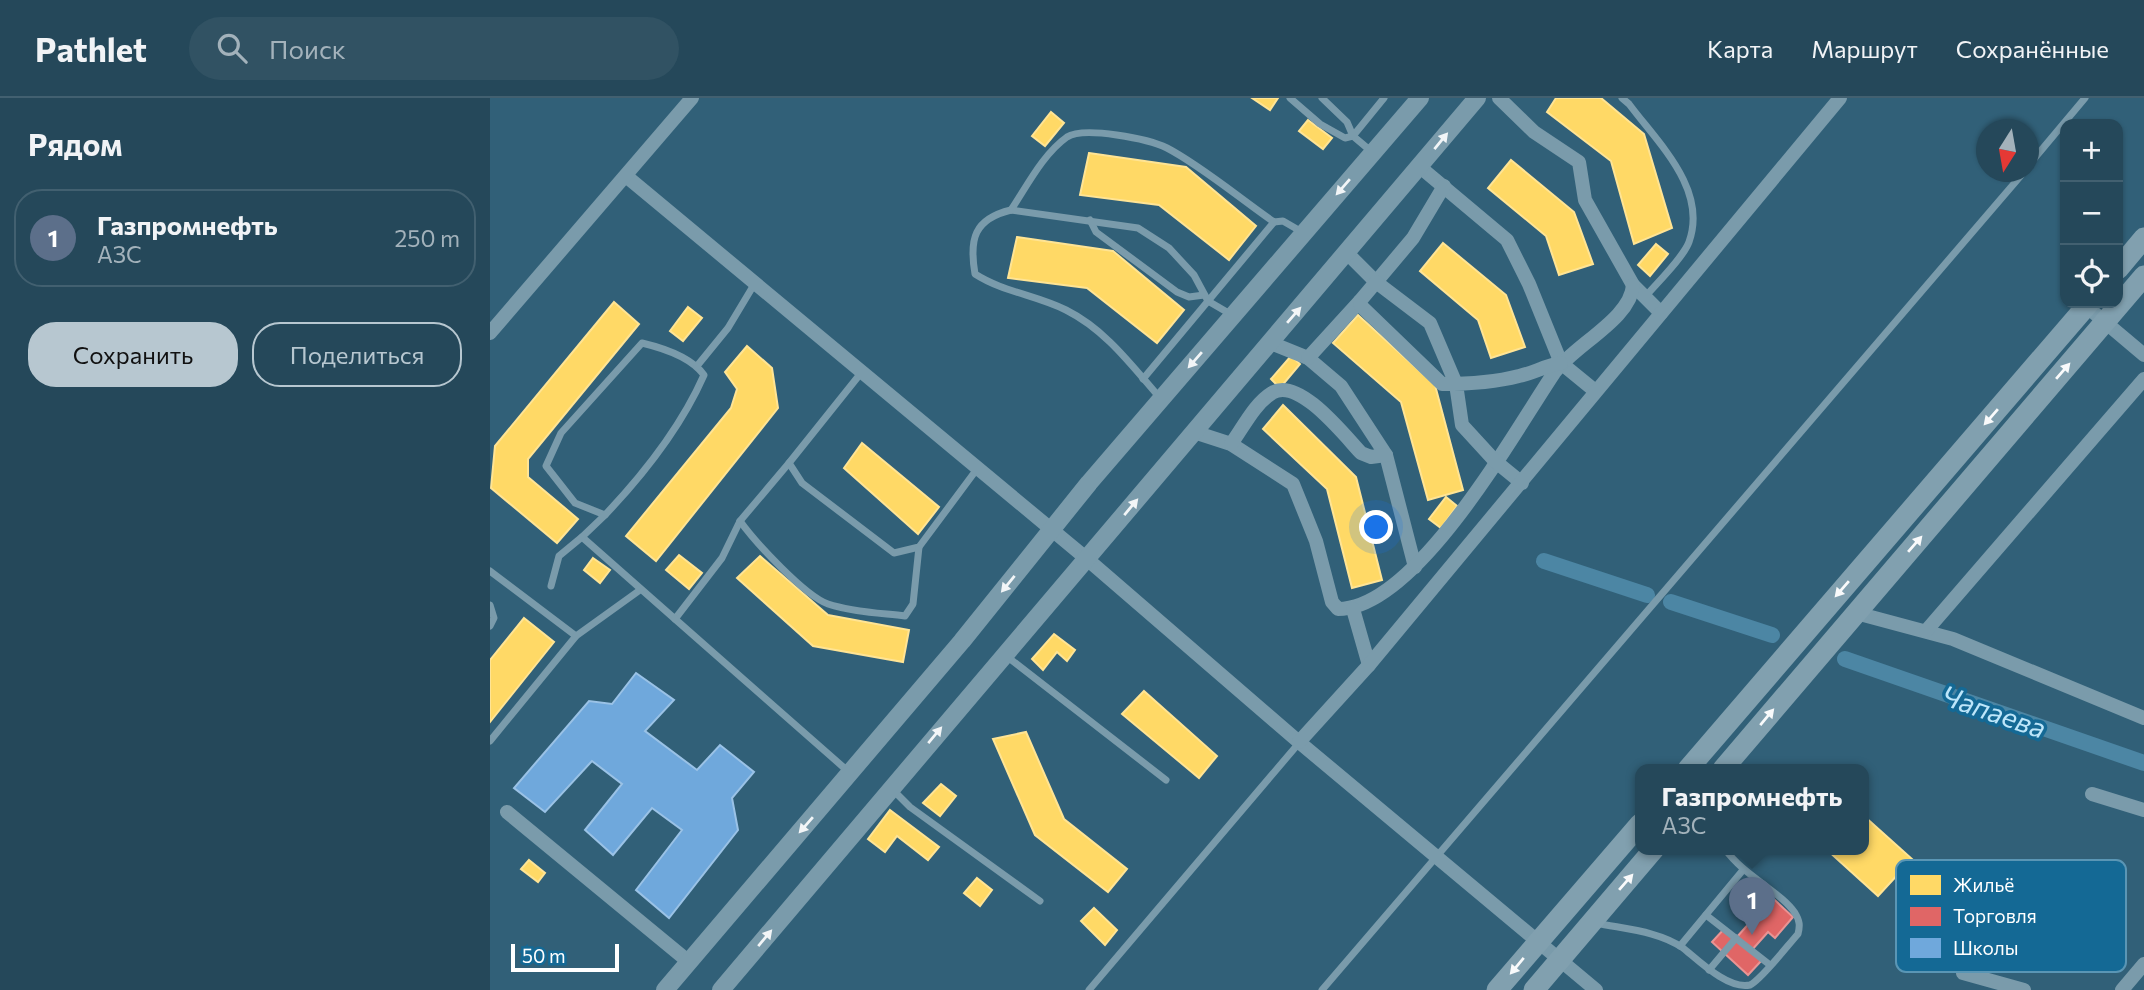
<!DOCTYPE html>
<html lang="ru">
<head>
<meta charset="utf-8">
<style>
  :root { --surface:#25485a; --page:#315263; --text:#f1f3f6; --muted:#a3b2bb; --line:#426070; --accent:#b7c7d0 }
  body { margin:0; font-family:Commissioner,sans-serif; background:var(--page); color:var(--text) }
  .controls { position:absolute; right:21px; top:21px; display:grid; overflow:hidden; border-radius:14px; box-shadow:0 2px 5px #0004 }
  .controls button { width:63px; height:63px; display:grid; place-items:center; padding:0; border:0; border-bottom:2px solid var(--line); background:var(--surface); color:var(--text); font:35px sans-serif }
  .compass { position:absolute; left:1486px; top:21px; width:63px; height:63px; border-radius:50%; background:var(--surface); box-shadow:0 2px 5px #0004; rotate:191deg }
  .scale { position:absolute; left:21px; bottom:18px; width:108px; box-sizing:border-box; padding-left:7px; border:4px solid #fff; border-top:0; font-size:19px; line-height:24px; white-space:nowrap; color:#fff; -webkit-text-stroke:5px #146995; paint-order:stroke }
  .you { position:absolute; left:887px; top:430px; width:24px; height:24px; margin:-18px; border:5px solid #fff; border-radius:50%; background:#1a73e8; box-shadow:0 0 0 10px #1a73e833 }
  .badge { display:grid; place-items:center; width:46px; height:46px; border-radius:50%; background:var(--accent); color:#fff; font-size:23px; font-weight:700 }
  .pin { position:absolute; translate:-50% -58px; filter:drop-shadow(0 2px 4px #0008) }
  .pin::after { content:''; position:absolute; top:37px; width:24px; height:21px; background:inherit; clip-path:polygon(0 0,100% 0,50% 100%) }
  .popup { position:absolute; left:1145px; top:666px; width:234px; height:91px; box-sizing:border-box; display:grid; place-content:center; border-radius:14px; background:var(--surface); filter:drop-shadow(0 2px 5px #0005); font-size:23px; white-space:nowrap; color:var(--muted) }
  .popup b { font-size:26px; color:var(--text) }
  .popup::after { content:''; position:absolute; left:50%; top:100%; margin-left:-14px; border:14px solid transparent; border-top-color:var(--surface) }
  .list { margin:0; padding:0; list-style:none }
  h2 { display:flex; justify-content:space-between; align-items:center; height:91px; margin:0; padding:0 28px; font-size:30px }
  h2 small { font-size:23px; font-weight:400; color:var(--muted) }
  .list li { display:grid; grid-template-columns:46px 1fr auto; gap:21px; align-items:center; box-sizing:border-box; height:98px; margin:0 14px 14px; padding:0 14px; border:2px solid var(--line); border-radius:28px }
  .list b { display:block; font-size:26px; white-space:nowrap }
  .list p { margin:0; font-size:23px; white-space:nowrap; color:var(--muted) }
  .list em { font-size:23px; font-style:normal; color:var(--muted) }
  .actions { display:flex; gap:14px; padding:21px 28px }
  .actions a { flex:1; padding:16px 0; border:2px solid var(--accent); border-radius:28px; text-align:center; font-size:24px; color:var(--accent) }
  .actions .main { background:var(--accent); color:#111 }
  .icon { flex:none; width:38px; height:38px; fill:none; stroke:currentColor; stroke-width:2; stroke-linecap:round; stroke-linejoin:round }
  .map { position:relative; flex:none; width:1654px; height:892px; overflow:hidden }
  header { display:flex; align-items:center; gap:42px; box-sizing:border-box; height:98px; padding:0 35px; background:var(--surface); border-bottom:2px solid var(--line) }
  header strong { font-size:33px }
  nav { display:flex; gap:38px; margin-inline-start:auto; font-size:24px }
  .search { width:490px; height:63px; background:var(--page); display:flex; align-items:center; gap:18px; box-sizing:border-box; padding:0 24px; border-radius:38px; color:var(--muted); font-size:26px }
  main { display:flex }
  aside { flex:1; background:var(--surface) }
  .map>svg:first-child { display:block }
  .homes { fill:#ffd966; stroke:#ffe494; stroke-width:2 }
  .shops { fill:#e06666; stroke:#e99494; stroke-width:2 }
  .schools { fill:#6fa8dc; stroke:#9ac2e6; stroke-width:2 }
  .lines { fill:none; stroke-linecap:round; stroke-linejoin:round }
  .canal { stroke:#4c86a4; stroke-width:16 }
  .service { stroke:#7a9bab; stroke-width:7 }
  .minor { stroke:#7a9bab; stroke-width:14 }
  .tertiary { stroke:#7a9bab; stroke-width:18 }
  .secondary { stroke:#81a0af; stroke-width:21 }
  .oneway { fill:#f2f5f7 }
  .oneway2 { fill:#f9fafb }
  .labels { text-anchor:middle; dominant-baseline:central; stroke-width:7; stroke-linejoin:round; paint-order:stroke }
  .water-label { font-size:28px; font-style:italic; fill:#bde6fa; stroke:#146995 }
  .key { fill:#146995; stroke:#5a96b5; stroke-width:2 }
  .key-label { font-size:19px; fill:#fff }
</style>
</head>
<body>
<header>
<strong>Pathlet</strong>
<div class="search"><svg class="icon" aria-label="search" viewBox="0 0 24 24"><circle cx="10" cy="10" r="6"/><path d="M15 15l6 6"/></svg>Поиск</div>
<nav><a>Карта</a><a>Маршрут</a><a>Сохранённые</a></nav>
</header>
<main>
<aside>
<h2>Рядом<small></small></h2>
<ul class="list">
<li><span class="badge" style="background:#5c6f8a">1</span><div><b>Газпромнефть</b><p>АЗС</p></div><em>250 m</em></li>
</ul>
<div class="actions"><a class="main">Сохранить</a><a>Поделиться</a></div>
</aside>
<div class="map">
<svg width="1654" height="892" viewBox="0 0 1654 892">
  <rect width="100%" height="100%" fill="#316078"/>
  <g class="homes">
    <polygon points="762,0 788,0 780,12"/>
    <polygon points="1066,0 1111,0 1154,36 1182,130 1144,146 1121,63 1057,14"/>
    <polygon points="561,14 574,25 555,48 542,38"/>
    <polygon points="818,22 842,40 833,51 809,33"/>
    <polygon points="599,55 696,69 766,128 739,162 669,107 590,97"/>
    <polygon points="1021,62 1084,114 1103,166 1069,177 1056,138 998,90"/>
    <polygon points="527,139 623,153 694,212 667,245 597,190 518,180"/>
    <polygon points="953,145 1016,197 1035,249 1001,260 988,222 930,173"/>
    <polygon points="1166,146 1178,156 1160,178 1148,167"/>
    <polygon points="124,204 149,226 38,361 38,379 88,421 67,445 1,390 5,348"/>
    <polygon points="198,209 212,220 193,243 180,233"/>
    <polygon points="868,217 945,287 973,392 938,402 911,304 843,245"/>
    <polygon points="257,248 282,270 288,310 166,463 136,438 241,310 247,291 235,274"/>
    <polygon points="801,258 810,266 790,290 781,281"/>
    <polygon points="793,307 866,379 892,482 862,490 837,391 773,331"/>
    <polygon points="372,345 449,409 428,436 354,370"/>
    <polygon points="956,399 967,408 951,430 939,421"/>
    <polygon points="189,457 212,475 199,491 176,472"/>
    <polygon points="270,458 338,517 419,532 413,564 323,548 247,480"/>
    <polygon points="103,460 120,472 110,485 94,472"/>
    <polygon points="34,520 64,544 0,624 0,562"/>
    <polygon points="564,536 585,552 577,563 567,554 553,572 542,561"/>
    <polygon points="654,593 727,658 709,680 632,616"/>
    <polygon points="536,634 574,721 637,771 618,794 545,737 503,641"/>
    <polygon points="451,686 466,698 450,718 433,705"/>
    <polygon points="400,712 449,749 438,762 407,738 395,754 378,741"/>
    <polygon points="1374,718 1422,761 1388,798 1336,751 1374,751"/>
    <polygon points="39,762 55,775 48,784 31,771"/>
    <polygon points="487,780 502,792 490,808 474,795"/>
    <polygon points="604,810 627,832 615,847 591,823"/>
  </g>
  <polygon class="shops" points="1274,792 1303,819 1285,840 1278,834 1261,853 1272,862 1258,877 1222,844 1235,830 1246,840 1263,821 1255,813"/>
  <polygon class="schools" points="146,575 184,602 155,633 207,672 230,647 264,674 242,700 248,732 179,820 146,792 192,732 162,710 123,757 95,732 132,686 102,663 55,714 24,690 99,603 122,606"/>
  <g class="lines">
    <g class="canal">
      <polyline points="1054,463 1157,497"/>
      <polyline points="1181,504 1282,537"/>
      <polyline points="1355,561 1654,665"/>
    </g>
    <g class="service">
      <polyline points="800,0 830,26 855,40 863,38 894,0"/>
      <polyline points="832,0 857,24 863,38 882,54"/>
      <path d="M1132 0 1139 6C1168 45 1218 91 1199 144 1193 160 1167 185 1155 199"/>
      <polyline points="1538,68 1595,0"/>
      <path d="M521 112C537 88 553 56 577 39 594 28 659 41 677 50 710 67 752 102 784 124L793 123 812 134"/>
      <polyline points="600,122 606,134 687,194 699,199 714,197"/>
      <path d="M152 245C173 250 201 259 214 277 192 327 153 377 115 417L85 405 56 368 71 335Z"/>
      <polyline points="207,268 238,230 265,185"/>
      <polyline points="371,275 299,365 312,385 404,455 429,449 487,371"/>
      <polyline points="653,281 784,124"/>
      <path d="M671 301C642 268 616 232 576 212 546 197 513 194 485 176 479 141 484 121 521 112L648 130 679 150 704 177 718 203 742 217"/>
      <polyline points="115,417 92,439 185,521 232,460 250,423 299,365"/>
      <path d="M250 423C265 444 315 498 338 506 362 514 390 515 415 518L423 506 429 449"/>
      <polyline points="0,473 86,538"/>
      <polyline points="61,488 69,458 92,439"/>
      <polyline points="0,507 4,520 0,528"/>
      <polyline points="185,521 360,675"/>
      <polyline points="515,557 676,682"/>
      <polyline points="0,643 86,538 150,492"/>
      <polyline points="401,690 420,709 550,803"/>
      <polyline points="1216,817 1280,867"/>
      <path d="M1106 825C1134 831 1169 833 1193 850 1208 862 1238 892 1260 887 1271 882 1298 847 1308 836 1310 828 1310 823 1305 815 1291 794 1254 778 1235 751"/>
      <polyline points="1190,848 1253,772"/>
      <polyline points="1219,872 1246,840"/>
      <polyline points="599,892 809,645"/>
      <polyline points="832,892 1534,74"/>
    </g>
    <g class="minor">
      <polyline points="1009,0 1044,34 1089,64 1095,102 1143,187 1171,215"/>
      <polyline points="930,69 1017,142 1039,186 1071,265 1104,292"/>
      <polyline points="136,78 597,461 809,644 1106,892"/>
      <polyline points="857,155 886,184 923,140 954,88"/>
      <polyline points="1596,208 1654,257"/>
      <polyline points="0,235 202,0"/>
      <polyline points="781,245 818,260 851,288 896,357 925,469"/>
      <polyline points="818,260 870,203"/>
      <path d="M704 334 741 346 803 386 826 443 842 504 848 511C926 511 1023 336 1064 275 1084 247 1141 221 1143 187"/>
      <path d="M741 346C753 330 764 306 782 295 808 278 854 337 871 355L881 359 896 357"/>
      <path d="M1032 385 1005 363 972 327 966 286 940 225 886 184 870 203 871 208 952 286C977 286 1006 284 1029 278 1044 275 1054 268 1071 265"/>
      <polyline points="863,511 879,567"/>
      <polyline points="1366,515 1463,541 1654,620"/>
      <polyline points="1436,533 1654,281"/>
      <polyline points="809,644 879,567 1350,0"/>
      <polyline points="1602,696 1654,712"/>
      <polyline points="17,714 199,864"/>
      <polyline points="1473,875 1534,892"/>
      <polyline points="1632,892 1654,866"/>
    </g>
    <g class="tertiary">
      <polyline points="175,892 472,543 599,385 930,0"/>
      <polyline points="231,892 987,0"/>
    </g>
    <g class="secondary">
      <polyline points="1628,171 1654,140"/>
      <polyline points="1198,671 1599,205"/>
      <polyline points="1233,671 1654,178"/>
      <polyline points="1007,892 1150,726"/>
      <polyline points="1044,892 1164,751"/>
    </g>
  </g>
  <defs><path id="oneway-solid" d="M-6-.8H1V-3.2L6.5 0L1 3.2V.8H-6Z" transform="scale(1.75)"/></defs>
  <g class="oneway">
    <use href="#oneway-solid" transform="translate(951 43) rotate(-51)"/>
    <use href="#oneway-solid" transform="translate(853 89) rotate(131)"/>
    <use href="#oneway-solid" transform="translate(804 217) rotate(-49)"/>
    <use href="#oneway-solid" transform="translate(705 262) rotate(131)"/>
    <use href="#oneway-solid" transform="translate(641 409) rotate(-50)"/>
    <use href="#oneway-solid" transform="translate(518 486) rotate(129)"/>
    <use href="#oneway-solid" transform="translate(445 637) rotate(-50)"/>
    <use href="#oneway-solid" transform="translate(316 727) rotate(131)"/>
    <use href="#oneway-solid" transform="translate(275 840) rotate(-50)"/>
  </g>
  <g class="oneway2">
    <use href="#oneway-solid" transform="translate(1573 273) rotate(-49)"/>
    <use href="#oneway-solid" transform="translate(1501 319) rotate(131)"/>
    <use href="#oneway-solid" transform="translate(1425 446) rotate(-49)"/>
    <use href="#oneway-solid" transform="translate(1352 491) rotate(131)"/>
    <use href="#oneway-solid" transform="translate(1277 619) rotate(-50)"/>
    <use href="#oneway-solid" transform="translate(1136 784) rotate(-49)"/>
    <use href="#oneway-solid" transform="translate(1027 868) rotate(130)"/>
  </g>
  <g class="labels">
    <g class="water-label">
      <text transform="translate(1504 613) rotate(19)">Чапаева</text>
    </g>
  </g>
  <rect x="1406" y="762" width="230" height="112" rx="10" class="key"/>
  <rect x="1420" y="777" width="31" height="20" fill="#ffd966"/>
  <rect x="1420" y="809" width="31" height="19" fill="#e06666"/>
  <rect x="1420" y="840" width="31" height="20" fill="#6fa8dc"/>
  <g class="key-label">
    <text x="1463" y="794">Жильё</text>
    <text x="1463" y="825">Торговля</text>
    <text x="1463" y="857">Школы</text>
  </g>
</svg>
<div class="controls">
<button>+</button>
<button>−</button>
<button><svg class="icon" aria-label="locate" viewBox="0 0 24 24"><circle cx="12" cy="12" r="6"/><path d="M12 2v4M12 18v4M2 12h4M18 12h4"/></svg></button>
</div>
<svg class="compass" viewBox="-18 -18 36 36"><path d="M0-13l5 13h-10z" fill="#e53935"/><path d="M0 13l5-13h-10z" fill="#a3b2bb"/></svg>
<div class="scale">50 m</div>
<div class="you"></div>
<div class="pin badge" style="left:1262px;top:837px;background:#5c6f8a">1</div>
<div class="popup"><b>Газпромнефть</b>АЗС</div>
</div>
</main>
</body>
</html>
